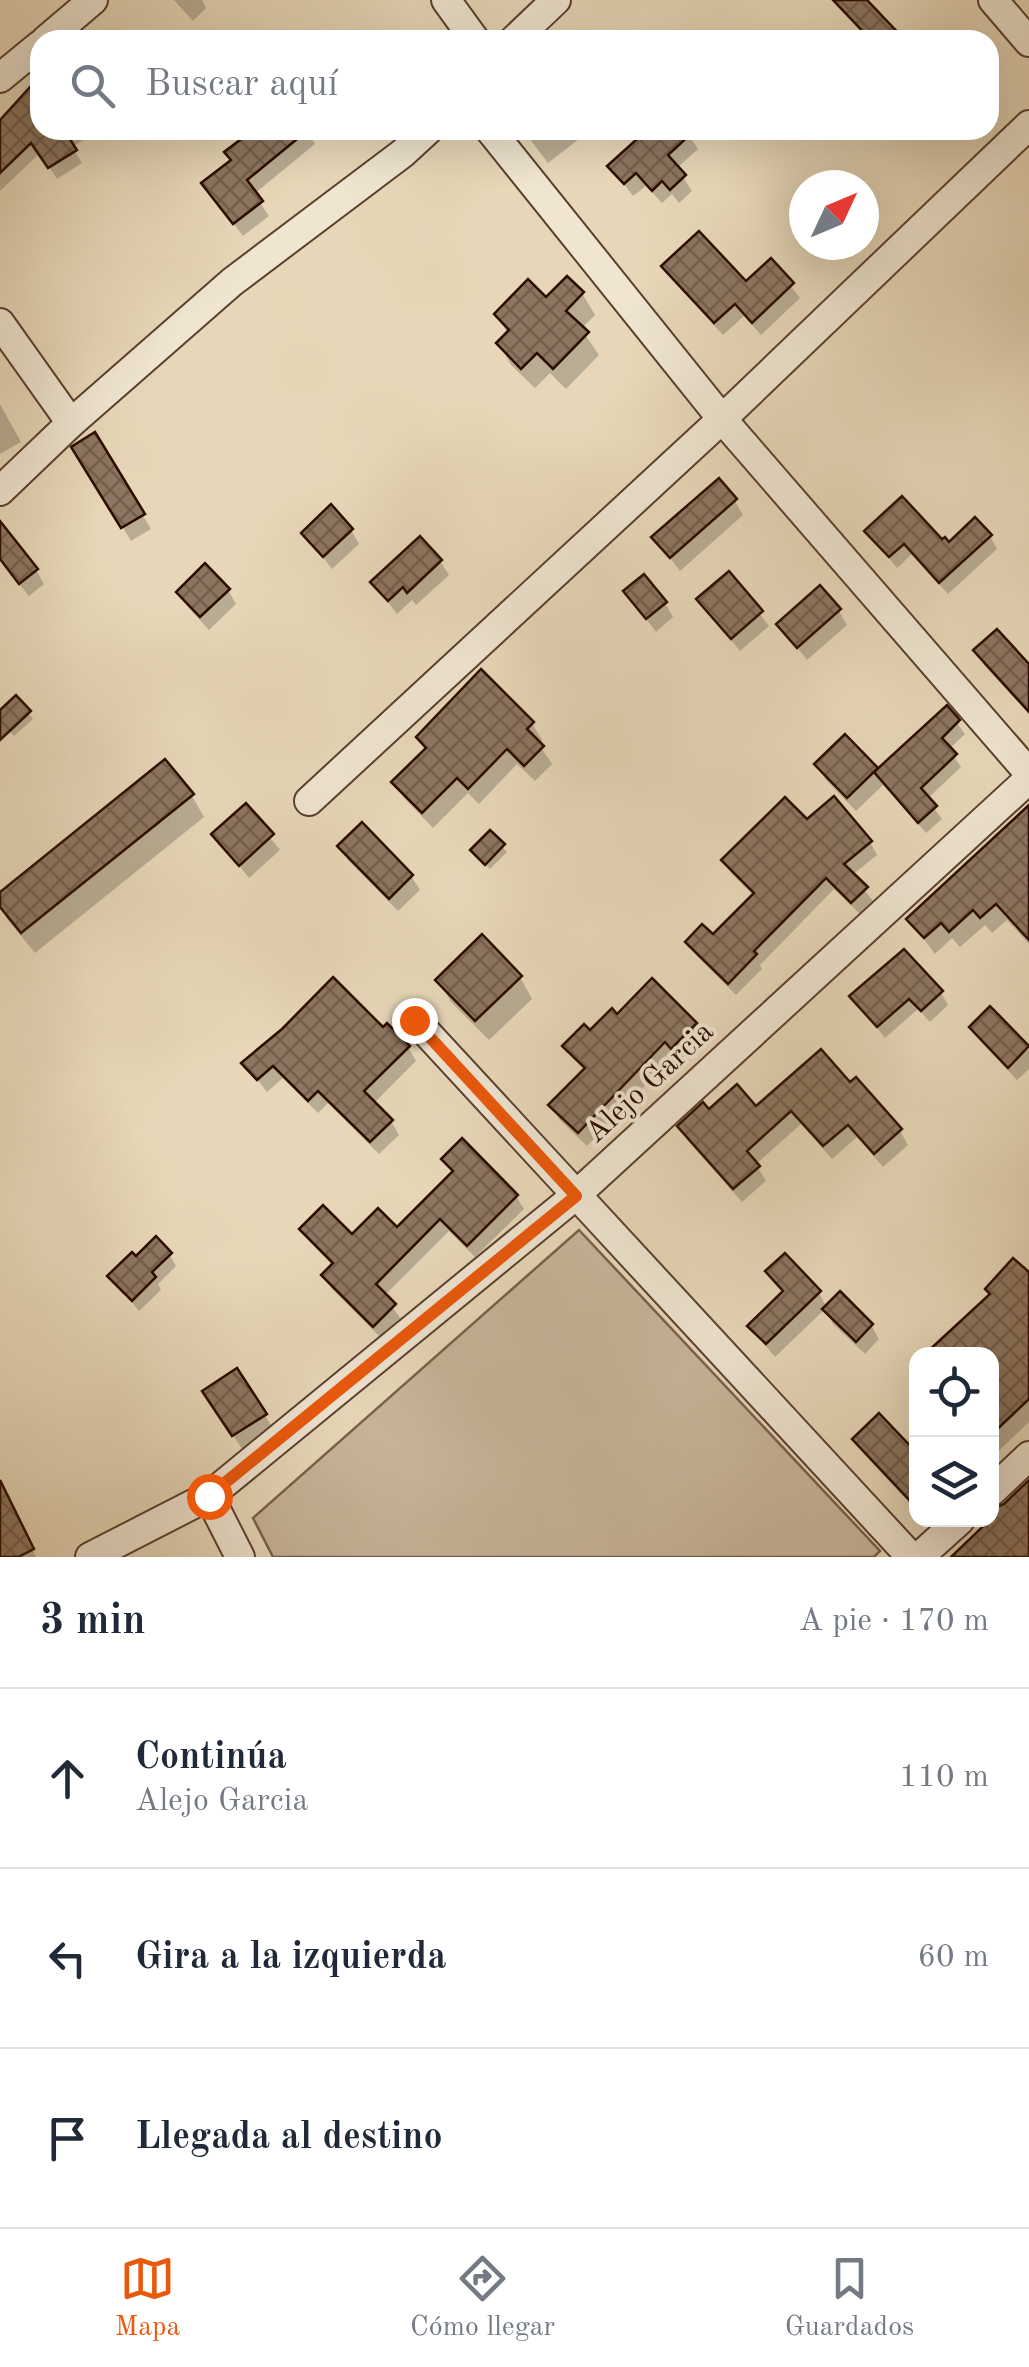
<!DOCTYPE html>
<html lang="es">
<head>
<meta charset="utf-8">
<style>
  :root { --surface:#fff; --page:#f2f2f3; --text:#1f2937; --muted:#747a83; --line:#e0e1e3; --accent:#ea580c }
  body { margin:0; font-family:"Old Standard TT",serif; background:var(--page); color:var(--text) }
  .controls { position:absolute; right:30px; bottom:30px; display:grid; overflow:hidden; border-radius:20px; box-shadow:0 10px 40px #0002 }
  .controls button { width:90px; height:90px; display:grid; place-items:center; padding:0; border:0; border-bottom:2px solid var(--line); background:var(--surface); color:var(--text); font:50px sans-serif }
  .compass { position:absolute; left:789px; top:170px; width:90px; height:90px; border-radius:50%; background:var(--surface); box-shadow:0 10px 40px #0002; rotate:46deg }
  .stop { position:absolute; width:30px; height:30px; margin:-22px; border:8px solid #ea580c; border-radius:50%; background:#fff }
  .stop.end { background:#ea580c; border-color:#fff; box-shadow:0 2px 10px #0008 }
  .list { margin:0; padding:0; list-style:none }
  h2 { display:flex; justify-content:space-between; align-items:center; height:130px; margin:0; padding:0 40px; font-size:42px }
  h2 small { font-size:32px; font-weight:400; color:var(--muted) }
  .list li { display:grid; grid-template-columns:65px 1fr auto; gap:30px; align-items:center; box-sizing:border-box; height:180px; padding:0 40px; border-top:2px solid var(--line) }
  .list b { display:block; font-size:38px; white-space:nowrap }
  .list p { margin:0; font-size:32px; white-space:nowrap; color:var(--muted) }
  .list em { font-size:32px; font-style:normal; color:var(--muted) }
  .icon { flex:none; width:55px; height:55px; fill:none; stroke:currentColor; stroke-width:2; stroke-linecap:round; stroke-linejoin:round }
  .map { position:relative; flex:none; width:1029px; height:1557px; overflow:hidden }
  .search { position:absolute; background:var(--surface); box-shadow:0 10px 40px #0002; left:30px; right:30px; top:30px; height:110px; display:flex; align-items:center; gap:25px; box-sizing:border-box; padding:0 35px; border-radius:30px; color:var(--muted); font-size:38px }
  .sheet { height:670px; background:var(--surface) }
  nav { display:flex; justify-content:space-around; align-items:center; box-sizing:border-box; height:140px; border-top:2px solid var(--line); background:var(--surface); font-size:28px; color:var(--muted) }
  nav a { display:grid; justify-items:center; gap:5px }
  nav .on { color:var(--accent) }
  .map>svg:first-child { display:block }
  .green { fill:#c7b499; stroke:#79604c; stroke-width:2.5 }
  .shadow { fill:#0003 }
  .building { fill:url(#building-cross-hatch); stroke:#2b0c00; stroke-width:2.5 }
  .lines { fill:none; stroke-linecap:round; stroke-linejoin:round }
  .street-casing { stroke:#5a3f2e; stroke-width:32 }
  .street { stroke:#efe5d1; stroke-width:28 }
  .route { stroke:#ea580c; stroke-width:12 }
  .labels { text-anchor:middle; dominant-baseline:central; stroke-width:8; stroke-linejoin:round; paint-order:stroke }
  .street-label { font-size:30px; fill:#2b0c00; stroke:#efe5d1 }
</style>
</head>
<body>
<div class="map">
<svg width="1029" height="1557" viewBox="0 0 1029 1557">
  <defs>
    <pattern id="building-cross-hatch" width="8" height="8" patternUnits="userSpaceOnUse" patternTransform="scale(2.5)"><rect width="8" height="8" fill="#8d7660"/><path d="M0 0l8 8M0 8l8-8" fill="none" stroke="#735f4d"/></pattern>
  </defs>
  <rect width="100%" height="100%" fill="#e7d7b8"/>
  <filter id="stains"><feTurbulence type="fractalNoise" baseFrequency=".002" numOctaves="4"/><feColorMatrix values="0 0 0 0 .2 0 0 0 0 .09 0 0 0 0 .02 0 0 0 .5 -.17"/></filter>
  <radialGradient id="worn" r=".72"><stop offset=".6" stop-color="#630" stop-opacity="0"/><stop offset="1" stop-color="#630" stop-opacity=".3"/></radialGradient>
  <polygon class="green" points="579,1230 880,1551 874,1557 273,1557 253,1518"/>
  <g class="shadow">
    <polygon points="174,0 202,0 206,8 193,21"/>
    <polygon points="845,0 864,0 899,40 868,40 840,5"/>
    <polygon points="40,80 40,130 100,130 72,147 82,163 57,179 40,153 0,191 0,123"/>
    <polygon points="257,130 307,130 315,144 254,194 269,216 243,236 213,197"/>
    <polygon points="523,130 587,130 588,132 548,163"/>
    <polygon points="651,130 685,130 698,149 677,168 692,191 679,203 672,194 662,203 646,186 633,196 611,167"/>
    <polygon points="771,261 800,298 761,335 744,316 723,335 672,280 664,267 746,285"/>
    <polygon points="582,293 595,315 581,329 599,355 566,389 550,373 535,388 511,365 499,344 508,334 497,315"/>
    <polygon points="0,404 21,442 0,454"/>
    <polygon points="94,435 151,529 131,541 75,448"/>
    <polygon points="735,501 743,515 680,571 655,538"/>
    <polygon points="351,530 359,544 332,569 304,533"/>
    <polygon points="867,531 949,546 990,536 997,549 948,594 912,554 897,568"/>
    <polygon points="0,548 36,570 44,584 29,596 4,565"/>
    <polygon points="440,561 449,575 416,605 412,600 397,614 374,583"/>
    <polygon points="729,574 769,626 740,651 699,599"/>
    <polygon points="228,590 236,604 209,630 187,606 179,592"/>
    <polygon points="626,592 665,603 673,617 656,632"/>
    <polygon points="839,611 847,625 807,660 779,624"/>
    <polygon points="976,651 1026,664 1029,662 1029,714 984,665"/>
    <polygon points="16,698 33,719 14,736 1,722 0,713"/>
    <polygon points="946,708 965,734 949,749 961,767 927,799 942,819 926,833 884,784 856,811 825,779 817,765 845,738 878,772"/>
    <polygon points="532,723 542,740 538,743 552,764 535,781 517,764 479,804 468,793 433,828 404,798 394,782 426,751 419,738"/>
    <polygon points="192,796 204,817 35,953 8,920 0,906 0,895"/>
    <polygon points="245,806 280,850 249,878 214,834"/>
    <polygon points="1029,818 1029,944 1007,920 992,933 985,925 960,947 952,938 935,954 909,919"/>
    <polygon points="807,822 870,842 877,855 852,875 873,901 860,914 834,889 760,965 762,969 736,995 696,955 688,942 713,938 754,896 732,874 724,861"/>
    <polygon points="490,833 507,852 490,869 477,856"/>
    <polygon points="340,846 411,876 420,890 398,911 348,860"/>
    <polygon points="520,977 532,999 489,1040 451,1002 438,980"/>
    <polygon points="941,993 948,1005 930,1022 918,1009 885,1038 853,997"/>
    <polygon points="990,1010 1029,1051 1029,1069 1017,1080 980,1041 972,1027"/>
    <polygon points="617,1017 695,1024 703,1038 681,1061 674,1055 587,1146 559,1119 551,1105 585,1071 566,1046"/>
    <polygon points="408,1047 416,1061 373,1104 391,1121 399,1135 379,1154 328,1103 318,1113 283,1078 267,1092 245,1063"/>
    <polygon points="850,1086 900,1131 908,1145 883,1167 857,1137 832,1159 801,1124 756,1164 766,1181 742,1202 688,1141 680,1127 709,1113 756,1109"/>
    <polygon points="444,1159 516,1196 524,1209 475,1257 449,1231 384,1296 401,1319 382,1339 331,1288 324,1275 333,1266 310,1242 302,1229 352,1237 397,1231 454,1174"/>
    <polygon points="170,1255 176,1266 158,1284 161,1290 139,1311 110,1276 136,1259"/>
    <polygon points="768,1272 819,1293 827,1308 871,1325 879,1339 865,1354 833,1324 825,1309 775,1357 750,1327 784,1294"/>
    <polygon points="1029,1275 1029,1422 992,1457 992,1354 938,1354 935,1349"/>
    <polygon points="213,1405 265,1415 273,1429 242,1449"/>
    <polygon points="855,1439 913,1452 916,1448 916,1510 864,1454"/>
    <polygon points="0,1512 19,1521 36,1557 6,1557 0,1544"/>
  </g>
  <g class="building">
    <polygon points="833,0 867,0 905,40 871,40"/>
    <polygon points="40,76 40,130 64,130 77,150 48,168 31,143 0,173 0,120"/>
    <polygon points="253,130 308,130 247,180 263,201 233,224 201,183 231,160 224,152"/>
    <polygon points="647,130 695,130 668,155 686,175 670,190 662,181 652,191 636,173 624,184 607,166"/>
    <polygon points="699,231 746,281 771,258 794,283 752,323 735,304 714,323 661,266"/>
    <polygon points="567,276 584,292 566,311 589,332 553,369 537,353 521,369 496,343 509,330 494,314 528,279 546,297"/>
    <polygon points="95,432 145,514 121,528 71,447"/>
    <polygon points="719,478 737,499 670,558 651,537"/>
    <polygon points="902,496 942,539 945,537 949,542 975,517 992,535 939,583 904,544 889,557 864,531"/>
    <polygon points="331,504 353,529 323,557 301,533"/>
    <polygon points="0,521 38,569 19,584 0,559"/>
    <polygon points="420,536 442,560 407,593 403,587 388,601 370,582"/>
    <polygon points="205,563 230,589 200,617 176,592"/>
    <polygon points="729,571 763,611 731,639 696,599"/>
    <polygon points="644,574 667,602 646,619 623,591"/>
    <polygon points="820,585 841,609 797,648 776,624"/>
    <polygon points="997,629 1029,664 1029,712 973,650"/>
    <polygon points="481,669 534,722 527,729 544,746 524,766 507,749 468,789 457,778 422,813 391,782 426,748 416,737"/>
    <polygon points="16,695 31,711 0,740 0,710"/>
    <polygon points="947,705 960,720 942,738 957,754 921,788 937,806 918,823 874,772"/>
    <polygon points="845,734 878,768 847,798 814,764"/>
    <polygon points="165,759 194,794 21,933 0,907 0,892"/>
    <polygon points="834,796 872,841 844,864 868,887 851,903 826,878 754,951 757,954 728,984 685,942 702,924 713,934 754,893 721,860 785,797 807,819"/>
    <polygon points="246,803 274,834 239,866 211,834"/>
    <polygon points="1029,805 1029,940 996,904 980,918 973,910 949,932 941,923 924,938 906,919"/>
    <polygon points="362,822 413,875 389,899 337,846"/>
    <polygon points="490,830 505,844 485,865 470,850"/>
    <polygon points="482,934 522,976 475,1021 435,980"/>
    <polygon points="904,949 943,991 921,1011 909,999 877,1027 849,996"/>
    <polygon points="333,977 383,1027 387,1023 410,1046 364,1091 393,1120 370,1142 318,1091 308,1101 273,1066 257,1080 241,1063 282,1029"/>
    <polygon points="652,978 697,1023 671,1049 665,1042 578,1133 548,1105 585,1068 562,1046 584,1024 590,1030 612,1008 617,1014"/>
    <polygon points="990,1006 1029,1046 1008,1068 969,1027"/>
    <polygon points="821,1049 850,1082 856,1077 902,1129 874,1154 848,1125 823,1146 791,1111 747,1151 760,1166 733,1189 677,1126 703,1102 709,1109 737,1084 756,1106"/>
    <polygon points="462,1138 518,1195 467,1246 440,1219 376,1284 396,1304 373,1327 321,1275 333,1263 299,1229 323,1205 352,1234 378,1208 397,1227 453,1171 441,1159"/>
    <polygon points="156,1236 172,1253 152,1272 156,1277 132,1301 107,1276 132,1252 136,1256"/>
    <polygon points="785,1253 821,1291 766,1344 747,1326 783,1291 765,1271"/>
    <polygon points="1013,1258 1029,1272 1029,1399 992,1434 992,1354 925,1354 990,1294 985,1289"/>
    <polygon points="840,1291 873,1324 856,1342 822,1309"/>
    <polygon points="237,1368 267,1414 232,1436 202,1391"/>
    <polygon points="879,1413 916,1452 916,1507 852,1439"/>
    <polygon points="0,1480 34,1549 18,1557 0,1557"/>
    <polygon points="1029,1480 1029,1557 951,1557 997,1513 993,1508 1004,1504"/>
  </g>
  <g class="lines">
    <g class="street-casing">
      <g id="street">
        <polyline points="446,0 475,40"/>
        <polyline points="993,0 1029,42"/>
        <polyline points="46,40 93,0"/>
        <polyline points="514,40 556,0"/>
        <polyline points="0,78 40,45"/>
        <polyline points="490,130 722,419 1029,773"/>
        <polyline points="0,323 71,423"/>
        <polyline points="0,491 71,423 232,282 403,153 428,130"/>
        <polyline points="309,801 722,419 1029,125"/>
        <polyline points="414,1019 911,1557"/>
        <polyline points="992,1491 1029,1456"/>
        <polyline points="209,1496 240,1557"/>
        <polyline points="90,1557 209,1496 575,1196 1029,779"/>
        <polyline points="919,1557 960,1520"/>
      </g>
    </g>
    <use href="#street" class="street"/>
  </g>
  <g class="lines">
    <polyline class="route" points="209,1496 576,1196 414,1020"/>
  </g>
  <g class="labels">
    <g class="street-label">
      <text transform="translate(650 1083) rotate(-43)">Alejo Garcia</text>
    </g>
  </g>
  <rect width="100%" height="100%" filter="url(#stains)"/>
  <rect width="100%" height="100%" fill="url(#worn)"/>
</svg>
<div class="controls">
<button><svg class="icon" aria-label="locate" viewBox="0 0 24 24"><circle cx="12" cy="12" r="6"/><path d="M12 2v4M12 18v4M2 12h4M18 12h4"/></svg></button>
<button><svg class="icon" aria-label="layers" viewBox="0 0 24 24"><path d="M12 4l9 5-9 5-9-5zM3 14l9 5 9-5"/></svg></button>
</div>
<svg class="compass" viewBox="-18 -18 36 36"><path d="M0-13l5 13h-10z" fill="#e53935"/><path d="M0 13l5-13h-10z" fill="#747a83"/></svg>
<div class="stop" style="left:209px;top:1496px"></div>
<div class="stop end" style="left:414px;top:1020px"></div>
<div class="search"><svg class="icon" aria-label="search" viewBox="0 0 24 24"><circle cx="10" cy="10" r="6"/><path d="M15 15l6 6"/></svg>Buscar aquí</div>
</div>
<section class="sheet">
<h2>3 min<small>A pie · 170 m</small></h2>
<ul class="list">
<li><svg class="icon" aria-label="ahead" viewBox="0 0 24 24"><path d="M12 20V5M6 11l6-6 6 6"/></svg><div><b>Continúa</b><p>Alejo Garcia</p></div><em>110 m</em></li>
<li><svg class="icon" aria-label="left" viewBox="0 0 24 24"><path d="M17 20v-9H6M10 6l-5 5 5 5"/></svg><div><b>Gira a la izquierda</b></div><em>60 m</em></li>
<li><svg class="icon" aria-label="arrive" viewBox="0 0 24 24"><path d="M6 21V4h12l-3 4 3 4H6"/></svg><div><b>Llegada al destino</b></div></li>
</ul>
</section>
<nav>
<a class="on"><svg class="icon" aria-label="map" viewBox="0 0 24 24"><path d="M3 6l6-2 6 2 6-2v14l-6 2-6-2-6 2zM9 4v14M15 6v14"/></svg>Mapa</a>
<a><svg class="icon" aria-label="directions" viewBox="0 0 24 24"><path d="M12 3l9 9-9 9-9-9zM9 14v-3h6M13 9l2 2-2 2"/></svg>Cómo llegar</a>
<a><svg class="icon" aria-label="saved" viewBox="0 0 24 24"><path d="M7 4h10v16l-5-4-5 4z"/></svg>Guardados</a>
</nav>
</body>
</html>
